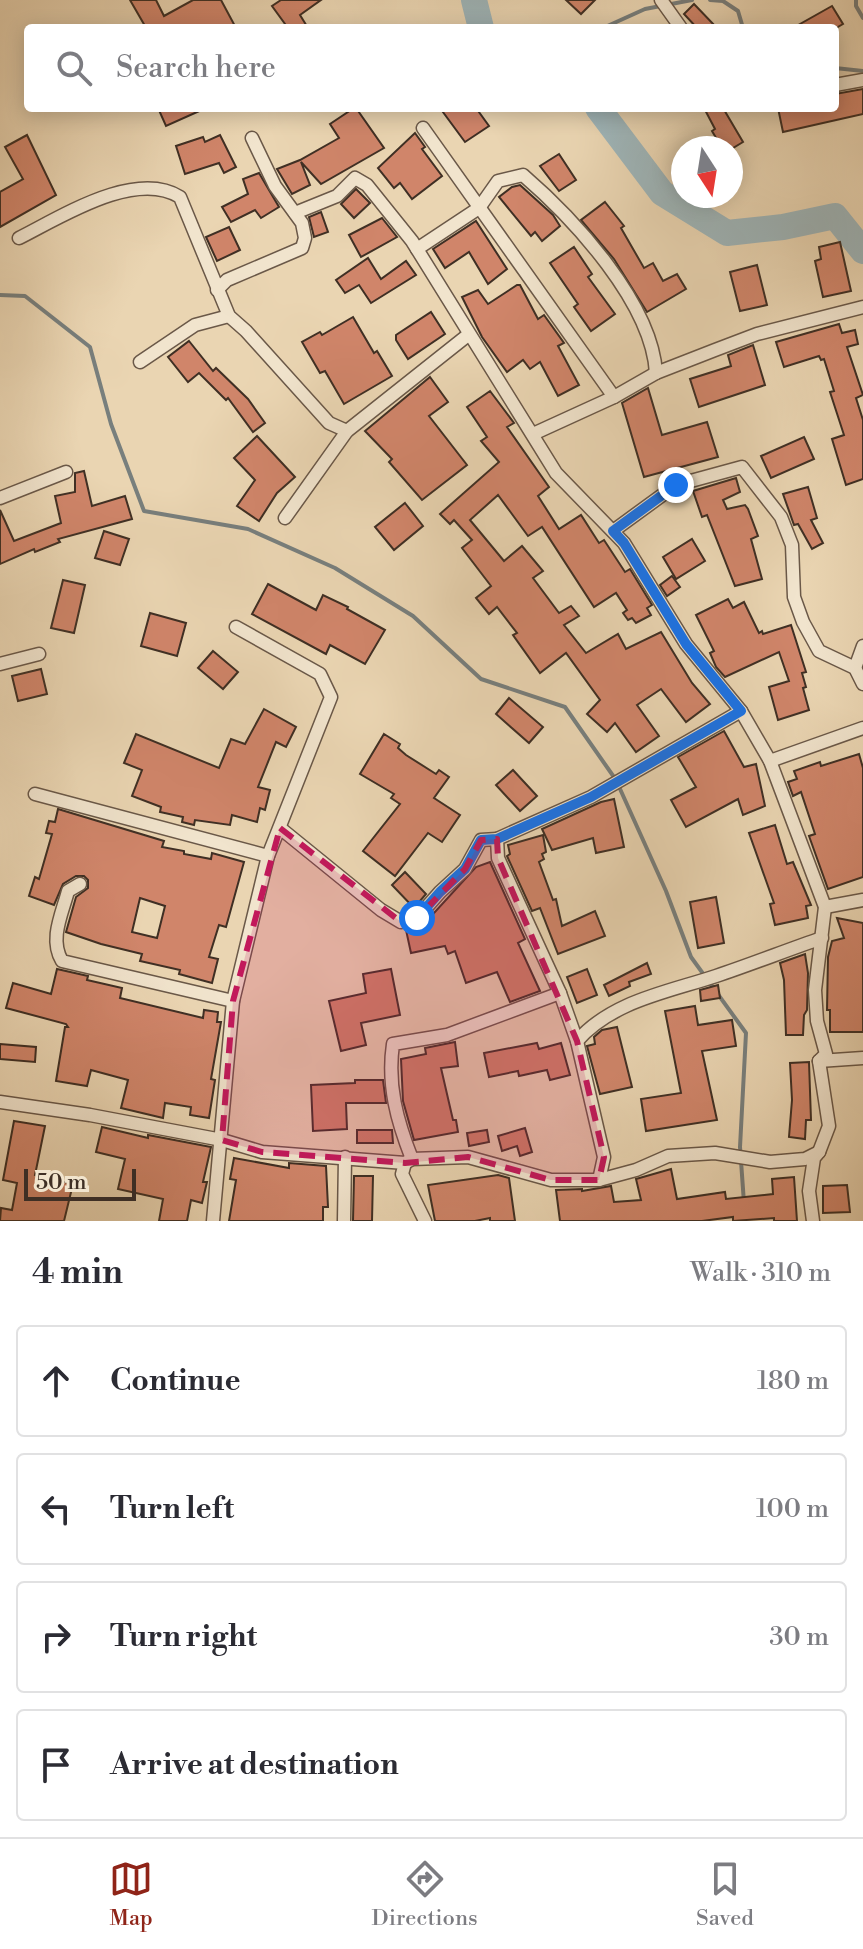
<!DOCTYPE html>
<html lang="en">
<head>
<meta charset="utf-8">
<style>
  :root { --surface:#fff; --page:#f7f7f7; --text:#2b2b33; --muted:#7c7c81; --line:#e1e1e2; --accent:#8f2418 }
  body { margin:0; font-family:"Libre Bodoni",serif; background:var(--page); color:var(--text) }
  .compass { position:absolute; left:671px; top:136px; width:72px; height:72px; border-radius:50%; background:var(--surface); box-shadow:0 4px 20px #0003; rotate:168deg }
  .scale { position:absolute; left:24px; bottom:20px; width:112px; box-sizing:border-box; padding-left:8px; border:4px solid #3f2f24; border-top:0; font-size:22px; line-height:28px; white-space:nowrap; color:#3f2f24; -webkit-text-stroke:6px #f1e4cd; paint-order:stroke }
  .stop { position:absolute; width:24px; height:24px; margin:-18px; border:6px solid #1a73e8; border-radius:50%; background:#fff }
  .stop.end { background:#1a73e8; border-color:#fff; box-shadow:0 2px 8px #0008 }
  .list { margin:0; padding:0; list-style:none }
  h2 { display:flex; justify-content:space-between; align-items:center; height:104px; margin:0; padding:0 32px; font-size:34px }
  h2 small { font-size:26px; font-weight:400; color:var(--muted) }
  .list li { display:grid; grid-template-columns:52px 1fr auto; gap:24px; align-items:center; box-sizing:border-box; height:112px; margin:0 16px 16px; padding:0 16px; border:2px solid var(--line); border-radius:8px }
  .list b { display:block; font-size:30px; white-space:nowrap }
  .list em { font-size:26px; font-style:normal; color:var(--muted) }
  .icon { flex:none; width:44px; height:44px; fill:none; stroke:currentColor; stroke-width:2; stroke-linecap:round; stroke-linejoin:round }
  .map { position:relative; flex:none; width:863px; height:1221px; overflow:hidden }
  .search { position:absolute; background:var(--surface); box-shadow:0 4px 20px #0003; left:24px; right:24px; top:24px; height:88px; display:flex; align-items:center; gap:20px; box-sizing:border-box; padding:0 28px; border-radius:8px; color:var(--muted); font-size:30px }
  .sheet { height:616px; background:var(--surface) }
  nav { display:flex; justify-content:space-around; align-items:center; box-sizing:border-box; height:112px; border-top:2px solid var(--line); background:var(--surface); font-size:22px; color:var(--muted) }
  nav a { display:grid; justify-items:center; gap:4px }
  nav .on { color:var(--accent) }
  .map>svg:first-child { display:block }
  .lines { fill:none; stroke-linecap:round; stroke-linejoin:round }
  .stream { stroke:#787f7d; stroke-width:4 }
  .river { stroke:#9eb5b9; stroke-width:26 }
  .building { fill:#d0856a; stroke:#3f2f24; stroke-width:2; fill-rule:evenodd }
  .street-casing { stroke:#6a5848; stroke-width:15 }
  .street { stroke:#f1e4cd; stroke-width:12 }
  .route { stroke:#1a73e8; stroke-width:10 }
  .marked { fill:#c2185b; fill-opacity:0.2; stroke:#c2185b; stroke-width:6; stroke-dasharray:16 10; stroke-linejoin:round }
</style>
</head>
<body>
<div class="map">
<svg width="863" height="1221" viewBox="0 0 863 1221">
  <rect width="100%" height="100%" fill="#ead5b2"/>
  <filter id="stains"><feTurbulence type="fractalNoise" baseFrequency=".0025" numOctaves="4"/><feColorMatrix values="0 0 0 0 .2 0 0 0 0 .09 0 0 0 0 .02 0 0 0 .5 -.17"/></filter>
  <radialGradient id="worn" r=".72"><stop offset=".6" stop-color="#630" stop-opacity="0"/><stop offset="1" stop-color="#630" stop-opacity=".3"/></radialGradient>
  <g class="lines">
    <g class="stream">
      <polyline points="710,0 723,1 738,11 743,28"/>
      <polyline points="856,0 856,6 863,18"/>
      <polyline points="603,28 645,9 692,0"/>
      <polyline points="835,68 863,71"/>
      <polyline points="0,295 25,296 90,347 111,424 144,511 248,529 335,568 413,616 481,679 565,707 616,780 666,891 691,957 746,1033 740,1147 744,1203"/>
    </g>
    <g class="river">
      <polyline points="474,0 481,28"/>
      <polyline points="598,108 662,193 727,233 783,227 835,216 863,251"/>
    </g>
  </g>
  <g class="building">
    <polygon points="130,0 156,0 164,16 193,0 221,0 236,28 142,28 145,26"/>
    <polygon points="281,0 321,0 300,15 308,28 288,28 272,6"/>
    <polygon points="566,0 595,0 581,14"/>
    <polygon points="694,4 717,28 697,28 684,14"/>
    <polygon points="832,6 843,24 836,28 793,28"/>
    <polygon points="863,89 863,114 783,132 778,108 835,108 835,94"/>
    <polygon points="158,108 206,108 166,126"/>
    <polygon points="354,108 356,108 384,148 321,184 301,162 310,185 292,194 277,169 300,160 339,138 330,124"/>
    <polygon points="440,108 476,108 489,126 465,142"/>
    <polygon points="704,108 723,108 743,142 733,148 722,148 712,131 715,129"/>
    <polygon points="415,133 425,147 422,149 442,176 412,199 400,183 394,188 378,168"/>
    <polygon points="27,135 56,195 0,227 0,192 23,179 5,147"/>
    <polygon points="220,135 236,167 224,173 219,163 185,174 176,146 203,137 205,142"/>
    <polygon points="559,154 576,180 559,191 540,166"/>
    <polygon points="259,173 279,207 261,218 255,210 231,222 222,207 248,194 243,179"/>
    <polygon points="520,185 553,215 560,226 542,241 535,232 531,236 499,197 512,187"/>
    <polygon points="356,189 370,203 354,218 341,204"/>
    <polygon points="605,202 624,226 621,228 644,268 653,263 663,281 677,274 686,289 647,312 614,259 581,220"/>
    <polygon points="321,212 328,232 314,237 309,217"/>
    <polygon points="382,218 397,237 361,257 349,235"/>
    <polygon points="476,221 507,269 488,284 469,252 445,268 433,249"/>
    <polygon points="229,227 240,250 217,261 206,237"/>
    <polygon points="840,242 851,291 823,297 815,261 821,259 819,247"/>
    <polygon points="574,247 592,274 588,277 615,314 591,331 574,307 578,304 550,263"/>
    <polygon points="368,258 381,279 406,261 416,275 371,303 359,285 345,293 336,280"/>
    <polygon points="757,265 767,305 740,311 730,272"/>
    <polygon points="517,285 520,285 538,319 544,315 564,343 558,346 579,385 558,396 540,362 530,369 523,360 507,372 482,337 462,297 478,290 488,304"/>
    <polygon points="431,312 445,334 408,359 396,340 396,335"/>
    <polygon points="353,317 374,353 377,351 392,376 344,404 325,371 320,373 302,342 320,332 322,335"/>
    <polygon points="839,324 842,333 855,330 858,344 847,347 863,395 856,398 863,420 863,479 846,485 832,439 844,435 830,392 834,391 824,359 821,360 819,356 784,367 776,342"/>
    <polygon points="189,341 213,371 216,368 248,399 265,423 253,432 228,398 226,400 199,373 188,382 168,357"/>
    <polygon points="753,345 765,385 699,407 690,379 731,366 728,355"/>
    <polygon points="430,377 448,402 429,416 467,465 422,500 389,462 392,459 365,431"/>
    <polygon points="648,388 662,435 707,422 718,457 644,477 622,403"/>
    <polygon points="490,391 514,423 507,427 549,487 538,496 559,529 581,515 599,543 604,540 625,572 630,569 652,605 647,608 651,615 636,623 632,618 628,620 623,613 627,610 616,593 594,607 542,527 528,536 498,495 470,520 504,561 522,546 543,571 533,578 559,613 571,606 579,616 564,625 586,653 618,634 626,649 661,632 692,683 710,704 686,722 661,689 637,705 659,736 636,752 615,723 607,732 587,714 600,700 566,653 540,673 513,635 517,633 497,607 489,614 476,598 491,586 462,548 472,540 454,520 450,524 440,514 499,462 481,441 487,437 467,407"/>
    <polygon points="257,436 295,477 277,493 259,521 237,506 255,480 234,458"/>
    <polygon points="804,437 814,459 771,478 761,456"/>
    <polygon points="84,471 92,506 125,496 132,519 58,539 60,542 35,552 34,549 0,564 0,510 14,541 61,523 55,496 75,492 75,473"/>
    <polygon points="736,478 740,492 723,500 727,509 745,505 748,509 758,536 751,539 762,579 735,586 707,515 702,517 693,491"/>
    <polygon points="808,487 817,518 811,520 823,543 812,549 798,524 794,525 783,494"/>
    <polygon points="405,503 423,526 394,550 375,527"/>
    <polygon points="104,531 129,539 120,565 95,558"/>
    <polygon points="692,539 705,561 676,579 663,557"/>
    <polygon points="672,576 680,587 667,596 660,585"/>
    <polygon points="63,580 85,585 74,633 51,628"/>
    <polygon points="268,584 316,610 323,595 348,607 347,609 385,630 365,664 330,645 326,654 252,614"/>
    <polygon points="728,599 733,608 744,602 759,633 762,631 763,634 791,625 806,672 802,673 806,687 803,688 809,710 778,720 769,687 789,681 779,652 725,677 716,667 710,653 714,651 696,615"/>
    <polygon points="150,613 186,623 177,656 141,646"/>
    <polygon points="213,651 238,672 223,689 198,668"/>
    <polygon points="41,669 47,694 18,701 12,676"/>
    <polygon points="509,698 543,727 529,743 496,714"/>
    <polygon points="264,709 296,727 286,747 276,742 258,787 270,790 265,810 260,808 257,822 232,815 230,825 195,820 194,825 182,822 183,817 160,812 161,807 132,796 142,770 124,763 136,734 219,768 231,739 245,744"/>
    <polygon points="724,731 744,767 756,764 765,806 743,815 738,799 686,827 671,800 696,787 678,757"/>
    <polygon points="384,734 400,744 398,748 406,755 436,774 439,770 449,777 434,798 460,815 442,842 428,833 395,876 363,851 400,804 391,798 394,794 360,774"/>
    <polygon points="859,754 863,768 863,877 828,889 809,836 815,834 801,792 793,796 788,782 797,779 794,771 820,762 821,766"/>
    <polygon points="513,770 537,796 520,811 496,785"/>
    <polygon points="614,799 624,847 596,853 593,838 552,850 542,829 601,802"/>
    <path d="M58 809 164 841 162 847 184 851V854L211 859 212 853 244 862 226 927 219 925 209 957 218 959 212 983 179 974 180 970 140 961 142 954 101 944 66 932 76 897 88 888V880L84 876H76L63 884 54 905 29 896 35 877 39 879 52 834 46 833 49 821 55 822ZM140 898 165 906 157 938 132 932Z"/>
    <polygon points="775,825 787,864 793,862 811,905 806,906 808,918 775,925 770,904 774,903 749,833"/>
    <polygon points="543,835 546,852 542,854 544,859 539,862 553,900 556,899 562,926 595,911 605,936 558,954 540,908 532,911 507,856 510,854 508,845"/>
    <polygon points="490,862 525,939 518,943 540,991 510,1002 497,972 466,983 455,951 448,954 445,946 411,953 406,930 423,925 476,867"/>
    <polygon points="405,872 426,894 414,908 392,885"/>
    <polygon points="716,897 724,943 698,948 690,902"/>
    <polygon points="837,918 863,923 863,1032 830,1032 830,1010 827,1010 828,957 832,941 844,938"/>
    <polygon points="805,954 808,973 807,1010 804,1015 803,1035 786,1035 784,980 780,963"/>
    <polygon points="647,963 651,974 629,982 630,986 609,996 604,985"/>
    <polygon points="57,969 88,976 87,980 122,988 120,998 203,1018 204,1010 218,1012 217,1022 221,1022 211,1079 215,1080 209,1118 190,1115 191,1107 165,1103 163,1118 121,1108 128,1080 91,1070 87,1086 56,1081 65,1027 68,1027 66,1024 6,1008 13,983 51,994"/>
    <polygon points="391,969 400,1015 361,1023 366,1045 341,1051 329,1001 366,993 363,974"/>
    <polygon points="587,969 597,995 577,1003 567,977"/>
    <polygon points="718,985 720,998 701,1001 700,990"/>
    <polygon points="695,1006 698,1025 732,1020 736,1046 702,1051 717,1120 646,1131 641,1099 681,1093 665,1011"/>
    <polygon points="617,1027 632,1087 600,1094 587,1046 595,1044 594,1037 602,1030"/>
    <polygon points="455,1042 458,1066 441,1068 453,1120 456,1120 458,1132 414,1140 403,1101 401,1059 426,1054 425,1048"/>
    <polygon points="537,1043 539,1049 561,1043 570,1075 550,1080 547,1070 519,1076 518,1071 489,1077 484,1053"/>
    <polygon points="0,1044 36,1047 35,1062 0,1059"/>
    <polygon points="809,1062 811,1120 806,1120 805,1139 789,1137 792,1100 790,1063"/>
    <polygon points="355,1080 383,1080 386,1103 346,1103 347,1129 313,1131 311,1085 355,1083"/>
    <polygon points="14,1121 45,1126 35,1175 73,1184 64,1221 0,1221 1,1208 12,1210 17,1183 3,1180"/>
    <polygon points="102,1127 148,1138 148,1135 211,1147 203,1182 207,1182 202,1203 191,1200 187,1221 159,1221 163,1199 118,1189 125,1159 96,1152"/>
    <polygon points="525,1128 532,1152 520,1156 517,1146 502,1151 498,1136"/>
    <polygon points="357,1130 392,1130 393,1143 357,1143"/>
    <polygon points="487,1130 489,1142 469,1146 467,1133"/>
    <polygon points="234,1158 289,1168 289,1163 326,1166 328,1207 323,1207 323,1221 229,1221 236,1180 230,1179"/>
    <polygon points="671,1169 677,1199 725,1192 726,1199 773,1194 772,1179 794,1177 797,1221 774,1221 774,1218 733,1221 733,1217 702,1221 560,1221 556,1190 582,1189 582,1191 611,1186 614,1202 641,1200 636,1179"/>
    <polygon points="498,1175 509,1178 515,1221 490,1221 490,1218 475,1221 435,1221 428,1185"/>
    <polygon points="354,1176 373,1176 372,1221 353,1221"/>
    <polygon points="847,1185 850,1212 823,1213 823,1186"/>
  </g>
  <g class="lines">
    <g class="street-casing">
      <g id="street">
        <polyline points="661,0 681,28"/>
        <polyline points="835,85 863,80"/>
        <polyline points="423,128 614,397"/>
        <polyline points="295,213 337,196 355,178 367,185 412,241 556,473 624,543 686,644 741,711 770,761 825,907 815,990 817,1021 826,1054 819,1061 829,1126 819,1152 814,1158 809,1191 813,1221"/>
        <path d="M19 238C61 217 135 169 180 197L229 316 246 331 329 423 347 431"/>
        <path d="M417 249 479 208 498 181 523 175C574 219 652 303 656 373"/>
        <polyline points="217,290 227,280 302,248 305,238 302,223 275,186 252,138"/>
        <polyline points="140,362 195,325 229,316"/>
        <polyline points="533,434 614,397 656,373 715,350 757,334 863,307"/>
        <polyline points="0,498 66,472"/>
        <polyline points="285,518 347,431 468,335"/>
        <polyline points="613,531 676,485 742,467 781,517 792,545 794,597 803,622 819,651 855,668 863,684"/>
        <polyline points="0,664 39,654"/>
        <polyline points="855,668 863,646"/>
        <polyline points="770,761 863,728"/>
        <polyline points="35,794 268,856"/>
        <polyline points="280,828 381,910 401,922 417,918 440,892 465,869 481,840 497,839"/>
        <path d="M80 884 68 891C62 914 49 939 62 961L233 1001"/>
        <polyline points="825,907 863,900"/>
        <path d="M577 1041C612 1001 668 992 716 976 752 964 787 950 822 938"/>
        <polyline points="819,1061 863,1058"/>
        <polyline points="0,1102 90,1115 222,1140 262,1152 405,1163 412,1159 468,1157 551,1180 599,1180 636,1170 668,1156 715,1153 770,1162 805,1159 819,1152"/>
        <path d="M412 1159C397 1121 387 1085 393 1044L447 1035 560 993"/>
        <polyline points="405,1163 402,1174 425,1221"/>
        <polyline points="599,1180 604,1157 577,1041 560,993 498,858 497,839 591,797 741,711"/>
        <polyline points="213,1221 233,1001 268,856 331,697 320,674 236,627"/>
        <polyline points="344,1221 345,1157"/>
      </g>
    </g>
    <use href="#street" class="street"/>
  </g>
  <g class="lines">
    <polyline class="route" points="417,918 440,892 465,869 481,840 497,839 591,797 741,711 686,644 624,543 613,531 676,485"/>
  </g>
  <path class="marked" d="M280 828 401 922 417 918 465 869 481 840 497 839 498 858 577 1041 604 1157 599 1180H551L468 1157 405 1163 262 1152 222 1140 233 1001Z"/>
  <rect width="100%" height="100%" filter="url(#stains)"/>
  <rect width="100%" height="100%" fill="url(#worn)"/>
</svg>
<svg class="compass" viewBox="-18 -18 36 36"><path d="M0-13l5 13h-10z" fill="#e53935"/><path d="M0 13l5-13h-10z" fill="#7c7c81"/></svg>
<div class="scale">50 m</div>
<div class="stop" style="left:417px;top:918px"></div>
<div class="stop end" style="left:676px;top:485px"></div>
<div class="search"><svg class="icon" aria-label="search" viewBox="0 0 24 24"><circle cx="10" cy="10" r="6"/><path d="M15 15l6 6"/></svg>Search here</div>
</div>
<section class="sheet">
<h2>4 min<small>Walk · 310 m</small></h2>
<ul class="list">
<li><svg class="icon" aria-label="ahead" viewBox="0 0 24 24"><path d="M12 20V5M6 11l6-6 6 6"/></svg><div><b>Continue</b></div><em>180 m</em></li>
<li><svg class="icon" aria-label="left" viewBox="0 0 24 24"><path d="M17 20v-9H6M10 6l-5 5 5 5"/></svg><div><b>Turn left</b></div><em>100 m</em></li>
<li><svg class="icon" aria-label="right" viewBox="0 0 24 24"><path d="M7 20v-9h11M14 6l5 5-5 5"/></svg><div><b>Turn right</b></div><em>30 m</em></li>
<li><svg class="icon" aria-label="arrive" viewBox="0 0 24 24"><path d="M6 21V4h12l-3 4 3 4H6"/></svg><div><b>Arrive at destination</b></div></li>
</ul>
</section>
<nav>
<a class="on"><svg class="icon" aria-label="map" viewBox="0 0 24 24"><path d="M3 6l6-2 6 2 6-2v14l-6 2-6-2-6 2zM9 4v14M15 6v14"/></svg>Map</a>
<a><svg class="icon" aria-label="directions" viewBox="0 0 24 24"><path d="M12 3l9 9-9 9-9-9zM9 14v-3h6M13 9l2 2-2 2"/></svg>Directions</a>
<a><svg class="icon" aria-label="saved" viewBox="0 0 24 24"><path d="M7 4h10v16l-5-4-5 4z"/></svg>Saved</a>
</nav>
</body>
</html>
